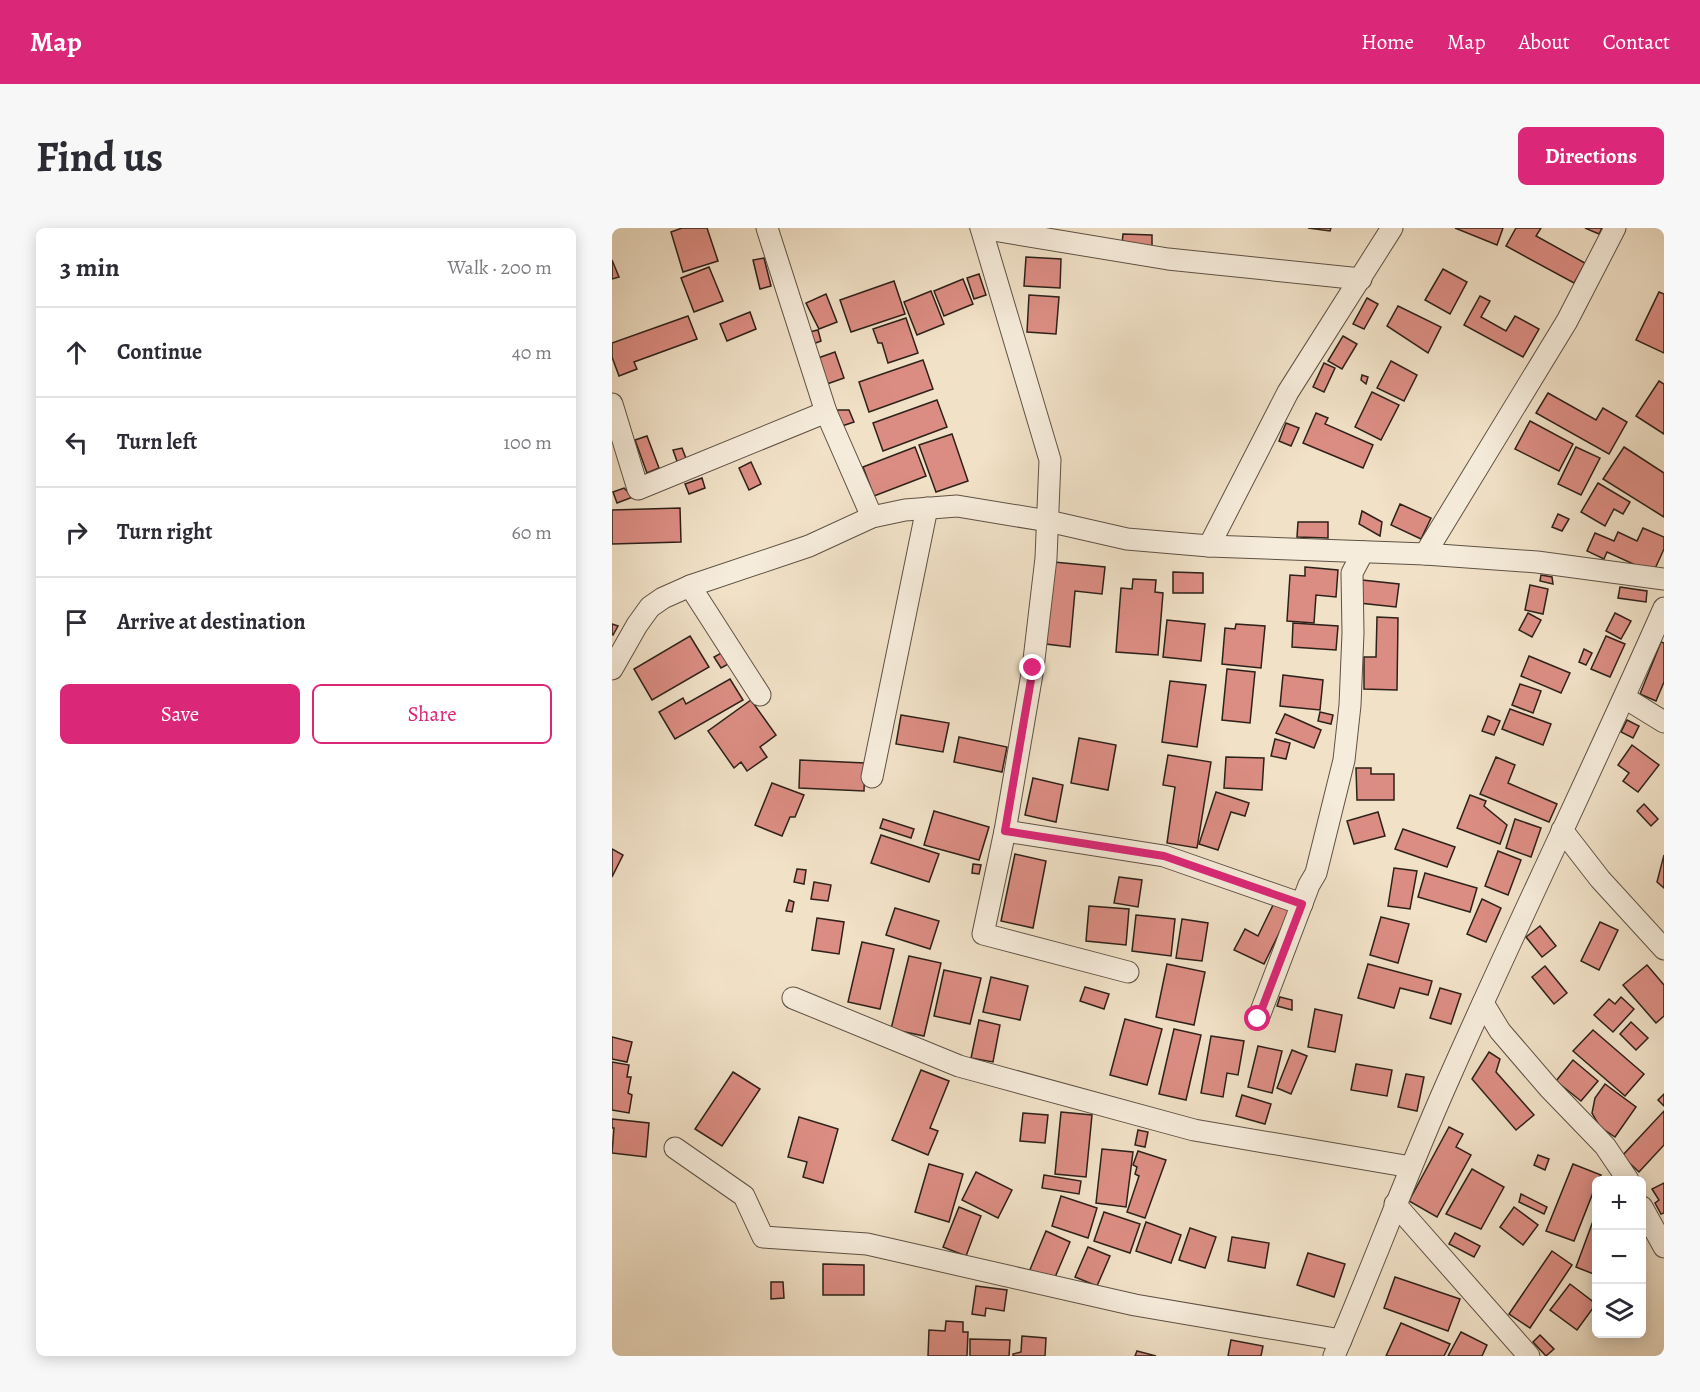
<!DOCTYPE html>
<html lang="en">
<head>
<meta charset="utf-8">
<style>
  :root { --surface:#fff; --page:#f7f7f7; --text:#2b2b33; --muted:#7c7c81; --line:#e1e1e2; --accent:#db2777 }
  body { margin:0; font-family:Alegreya,serif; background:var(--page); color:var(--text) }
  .controls { position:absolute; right:18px; bottom:18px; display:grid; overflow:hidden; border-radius:9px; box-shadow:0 3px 15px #0003 }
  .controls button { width:54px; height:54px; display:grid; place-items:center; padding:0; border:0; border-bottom:2px solid var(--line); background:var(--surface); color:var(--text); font:30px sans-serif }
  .stop { position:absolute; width:18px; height:18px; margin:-14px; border:4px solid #db2777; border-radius:50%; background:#fff }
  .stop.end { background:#db2777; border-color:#fff; box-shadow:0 2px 6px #0008 }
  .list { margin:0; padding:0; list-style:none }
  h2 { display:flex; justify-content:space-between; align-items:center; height:78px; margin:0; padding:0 24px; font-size:26px }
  h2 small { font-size:20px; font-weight:400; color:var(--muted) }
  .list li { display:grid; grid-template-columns:39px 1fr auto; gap:18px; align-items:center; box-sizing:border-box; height:90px; padding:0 24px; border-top:2px solid var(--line) }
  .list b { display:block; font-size:22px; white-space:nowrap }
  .list em { font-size:20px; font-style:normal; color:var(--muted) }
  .actions { display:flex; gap:12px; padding:18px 24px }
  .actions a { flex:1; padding:14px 0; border:2px solid var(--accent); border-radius:9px; text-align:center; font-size:21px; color:var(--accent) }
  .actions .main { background:var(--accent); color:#fff }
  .icon { flex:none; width:33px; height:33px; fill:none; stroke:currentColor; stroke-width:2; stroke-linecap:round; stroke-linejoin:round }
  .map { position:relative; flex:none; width:1052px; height:1128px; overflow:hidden; border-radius:9px }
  header { display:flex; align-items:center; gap:36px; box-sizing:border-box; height:84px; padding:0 30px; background:var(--accent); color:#fff }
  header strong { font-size:28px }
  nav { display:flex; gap:33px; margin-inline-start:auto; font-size:21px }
  .intro { display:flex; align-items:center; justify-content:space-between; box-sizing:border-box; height:144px; padding:0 36px }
  h1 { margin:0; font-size:42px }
  .button { padding:15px 27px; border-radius:9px; background:var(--accent); color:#fff; font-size:21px; font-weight:700 }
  main { display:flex; gap:36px; padding:0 36px }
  aside { flex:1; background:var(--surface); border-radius:9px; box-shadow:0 3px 15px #0003 }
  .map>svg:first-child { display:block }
  .building { fill:#dc8d83; stroke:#2d2119; stroke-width:1.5 }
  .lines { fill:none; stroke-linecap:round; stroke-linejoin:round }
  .minor-casing { stroke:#5e5144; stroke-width:23 }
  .minor { stroke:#f6ecdb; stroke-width:21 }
  .route { stroke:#db2777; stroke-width:8 }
</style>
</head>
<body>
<header>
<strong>Map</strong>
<nav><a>Home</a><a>Map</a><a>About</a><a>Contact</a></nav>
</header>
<div class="intro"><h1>Find us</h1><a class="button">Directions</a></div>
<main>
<aside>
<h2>3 min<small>Walk · 200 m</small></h2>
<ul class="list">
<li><svg class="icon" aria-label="ahead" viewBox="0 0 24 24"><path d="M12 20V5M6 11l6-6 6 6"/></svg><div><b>Continue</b></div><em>40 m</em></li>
<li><svg class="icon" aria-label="left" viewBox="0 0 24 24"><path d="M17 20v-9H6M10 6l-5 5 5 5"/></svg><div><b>Turn left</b></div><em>100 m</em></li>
<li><svg class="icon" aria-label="right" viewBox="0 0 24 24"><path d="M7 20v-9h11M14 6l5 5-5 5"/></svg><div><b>Turn right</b></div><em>60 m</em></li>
<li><svg class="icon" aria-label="arrive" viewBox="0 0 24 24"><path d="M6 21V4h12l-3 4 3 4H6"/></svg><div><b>Arrive at destination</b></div></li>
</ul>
<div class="actions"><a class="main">Save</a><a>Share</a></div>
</aside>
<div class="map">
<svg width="1052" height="1128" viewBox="0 0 1052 1128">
  <rect width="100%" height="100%" fill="#f1e1c7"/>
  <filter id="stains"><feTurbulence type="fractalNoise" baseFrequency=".00333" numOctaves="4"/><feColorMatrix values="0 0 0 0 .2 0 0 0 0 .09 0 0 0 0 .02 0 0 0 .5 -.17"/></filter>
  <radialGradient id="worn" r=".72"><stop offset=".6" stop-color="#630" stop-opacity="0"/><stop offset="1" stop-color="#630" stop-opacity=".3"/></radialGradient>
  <g class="building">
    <polygon points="70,0 95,0 106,33 71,44 59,4"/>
    <polygon points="696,0 719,0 718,3"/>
    <polygon points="843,0 891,0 885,17"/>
    <polygon points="904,0 929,0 924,8 973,35 962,55 894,18"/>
    <polygon points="973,0 990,0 987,6"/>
    <polygon points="511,6 540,7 540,18 510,16"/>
    <polygon points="414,29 449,31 448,60 412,58"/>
    <polygon points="152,30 159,58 148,61 141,32"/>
    <polygon points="0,32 7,49 0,51"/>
    <polygon points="97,39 111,73 82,84 69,50"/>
    <polygon points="831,41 855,54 838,86 813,72"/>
    <polygon points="367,46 374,67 362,71 355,50"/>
    <polygon points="351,51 361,76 332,88 322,63"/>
    <polygon points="282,53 293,86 239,104 228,72"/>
    <polygon points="319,63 332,96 305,107 292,74"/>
    <polygon points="1047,64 1052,66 1052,125 1024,112"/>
    <polygon points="214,66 225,94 207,101 194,75"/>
    <polygon points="417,67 447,69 444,106 415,104"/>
    <polygon points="868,68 878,73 869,89 894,103 903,88 927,101 911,129 852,97"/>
    <polygon points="755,70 766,76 752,101 741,96"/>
    <polygon points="786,78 829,99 816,125 775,98"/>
    <polygon points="138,84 144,101 115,113 108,96"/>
    <polygon points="76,88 85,111 22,134 25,141 7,148 0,129 0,115"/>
    <polygon points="294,90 306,125 276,135 270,115 266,115 261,101"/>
    <polygon points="206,102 209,113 201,116 197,104"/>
    <polygon points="731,108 745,116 730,141 716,133"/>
    <polygon points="223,124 232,150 215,156 206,130"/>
    <polygon points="311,132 321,161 257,184 247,154"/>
    <polygon points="779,133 805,147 792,173 765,160"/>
    <polygon points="712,135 723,140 712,164 701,159"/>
    <polygon points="750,147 756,149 754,156 749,152"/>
    <polygon points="1047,153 1052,156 1052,206 1024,188"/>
    <polygon points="760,164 787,177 769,212 743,199"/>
    <polygon points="936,165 984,192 991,180 1015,194 997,226 924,185"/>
    <polygon points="325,172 335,199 271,223 261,195"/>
    <polygon points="224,182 237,182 242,194 230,198"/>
    <polygon points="704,185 716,190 713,196 761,217 751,240 691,215"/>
    <polygon points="918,193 961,216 947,243 903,221"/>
    <polygon points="674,195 687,200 679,218 667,213"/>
    <polygon points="340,206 356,253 324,264 307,217"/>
    <polygon points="35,208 47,240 35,245 23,212"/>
    <polygon points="303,219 314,248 262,268 251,239"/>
    <polygon points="964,219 988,230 969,267 946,256"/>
    <polygon points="1012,219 1052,245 1052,289 991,251"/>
    <polygon points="70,220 75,233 66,236 61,222"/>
    <polygon points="139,234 149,256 137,262 127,240"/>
    <polygon points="90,250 93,260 77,266 73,256"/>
    <polygon points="986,255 1018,274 1011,286 1002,281 993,298 969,284"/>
    <polygon points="12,260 21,269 5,275 1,264"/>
    <polygon points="788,276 819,290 809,311 779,297"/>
    <polygon points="68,280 69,314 0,316 0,282"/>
    <polygon points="750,283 770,294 768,308 747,296"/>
    <polygon points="946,286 957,291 950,303 940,299"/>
    <polygon points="686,294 716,294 716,310 685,309"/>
    <polygon points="1031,300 1052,309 1052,321 1041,345 995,324 992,331 975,323 983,305 1002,313 1006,304 1025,313"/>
    <polygon points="442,334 493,339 490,366 463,363 458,419 434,416"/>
    <polygon points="693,339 726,342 724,369 704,367 702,395 675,393 678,347 693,348"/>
    <polygon points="561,344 591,345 591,365 561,365"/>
    <polygon points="929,347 940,349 941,356 928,353"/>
    <polygon points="521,351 544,352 543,364 551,365 546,427 504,424 509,360 520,361"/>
    <polygon points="750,352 787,356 784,379 747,375"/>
    <polygon points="918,357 936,361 931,386 913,382"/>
    <polygon points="1008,359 1035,363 1034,374 1006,370"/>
    <polygon points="916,385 929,392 920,409 907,402"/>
    <polygon points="1003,385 1019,393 1009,411 994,403"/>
    <polygon points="765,389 786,390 785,462 752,461 752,429 764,429"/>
    <polygon points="555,392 593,396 589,433 551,429"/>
    <polygon points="681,395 726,398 724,422 680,419"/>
    <polygon points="0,396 6,398 1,407 0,406"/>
    <polygon points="624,396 653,398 649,440 610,436 613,400 623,401"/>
    <polygon points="78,408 97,439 40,472 22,441"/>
    <polygon points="994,408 1013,416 998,449 979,441"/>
    <polygon points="1049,414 1052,415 1052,454 1044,473 1028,466"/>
    <polygon points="972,421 980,425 974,437 967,434"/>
    <polygon points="113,423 120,434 109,440 102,429"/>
    <polygon points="917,428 958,445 949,465 909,448"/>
    <polygon points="615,441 643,444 638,495 610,492"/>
    <polygon points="671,447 711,452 708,482 668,478"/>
    <polygon points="118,451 131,472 63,511 47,484 71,470 74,476"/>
    <polygon points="558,453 594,457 585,519 550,514"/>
    <polygon points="908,456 929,463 921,485 900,477"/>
    <polygon points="139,472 164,507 148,519 155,529 135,543 129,534 122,540 96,503"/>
    <polygon points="898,481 939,496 931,517 890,501"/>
    <polygon points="708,484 721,487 719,496 706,493"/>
    <polygon points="673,486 709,502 702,520 664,505"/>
    <polygon points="289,487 337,495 331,524 284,516"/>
    <polygon points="876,488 888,493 882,507 870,503"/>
    <polygon points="1015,492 1027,498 1021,510 1009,504"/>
    <polygon points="347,509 395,519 390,544 342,534"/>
    <polygon points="467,510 504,517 496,562 459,555"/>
    <polygon points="663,511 678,515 674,531 659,528"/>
    <polygon points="1020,517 1047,537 1026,564 1011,553 1017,545 1006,537"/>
    <polygon points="556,527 599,534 585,620 555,615 563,559 551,557"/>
    <polygon points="614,529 652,530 650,562 612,560"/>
    <polygon points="884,529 903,537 896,555 945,576 937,594 868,566"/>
    <polygon points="188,532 253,535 252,563 187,560"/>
    <polygon points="744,540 759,540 759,546 782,546 782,572 745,572"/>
    <polygon points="421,550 451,557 444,594 413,587"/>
    <polygon points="160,555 192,567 183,589 178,589 170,608 143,597"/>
    <polygon points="604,564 637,575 633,588 619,584 606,622 587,616"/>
    <polygon points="858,567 874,573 872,578 895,597 888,616 845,600"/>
    <polygon points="1032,576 1046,591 1039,598 1025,583"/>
    <polygon points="322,583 377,599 367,632 312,617"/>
    <polygon points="766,584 773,608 742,616 735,593"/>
    <polygon points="271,591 302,601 299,610 268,600"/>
    <polygon points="903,591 929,600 919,629 894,620"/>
    <polygon points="791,601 843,619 835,639 783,621"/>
    <polygon points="269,607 327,626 317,654 259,635"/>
    <polygon points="0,621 11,627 0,649"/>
    <polygon points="886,623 909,632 896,667 873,658"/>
    <polygon points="403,626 434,633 421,700 389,693"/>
    <polygon points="1052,627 1052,660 1045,654"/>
    <polygon points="361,636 369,637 367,646 360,645"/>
    <polygon points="782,640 805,643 798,681 776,678"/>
    <polygon points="185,641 194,642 192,656 182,654"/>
    <polygon points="813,645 865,660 858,684 806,669"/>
    <polygon points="507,649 530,652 526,679 502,675"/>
    <polygon points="202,654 219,657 216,673 199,671"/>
    <polygon points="870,671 889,680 874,714 855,706"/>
    <polygon points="177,672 182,674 180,684 174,683"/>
    <polygon points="662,675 678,683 652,736 622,722 633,701 646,708"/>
    <polygon points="477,678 517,681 514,717 474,713"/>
    <polygon points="283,680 327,693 318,721 274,707"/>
    <polygon points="524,687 563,691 559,728 520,723"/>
    <polygon points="769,689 797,696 786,735 758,727"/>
    <polygon points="205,690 232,694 227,726 200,722"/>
    <polygon points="570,691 596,695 590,733 564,730"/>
    <polygon points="988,694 1006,702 987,742 969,733"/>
    <polygon points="928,698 944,718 930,729 914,709"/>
    <polygon points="250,714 282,721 268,781 236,774"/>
    <polygon points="297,728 329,735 312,808 279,801"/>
    <polygon points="555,736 593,744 582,797 544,789"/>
    <polygon points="756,736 820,753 816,767 788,760 782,780 746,770"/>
    <polygon points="1035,737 1052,757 1052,788 1044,795 1011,757"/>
    <polygon points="933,738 955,765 942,776 920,749"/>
    <polygon points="332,742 369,750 358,796 322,788"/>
    <polygon points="379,749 416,758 408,792 371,784"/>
    <polygon points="473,759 497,766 492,781 468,773"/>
    <polygon points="828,760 849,766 839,796 818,790"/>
    <polygon points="668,769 680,772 680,782 665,778"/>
    <polygon points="1009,769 1022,781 1001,804 982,787 997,771 1003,776"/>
    <polygon points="703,781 730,787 723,824 696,819"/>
    <polygon points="513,791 550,801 535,857 498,847"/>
    <polygon points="367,792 388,797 381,834 359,830"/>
    <polygon points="1019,794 1036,810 1024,822 1008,806"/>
    <polygon points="562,801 589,807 574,872 547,866"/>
    <polygon points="981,802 1032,846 1013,868 961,823"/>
    <polygon points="599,808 632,813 626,847 615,845 611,869 589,865"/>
    <polygon points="0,809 20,814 15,834 0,831"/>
    <polygon points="646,818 670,823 660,865 636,859"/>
    <polygon points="680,822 695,828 679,866 665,860"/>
    <polygon points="877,824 888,831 884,844 922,887 904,902 860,851"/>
    <polygon points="961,832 986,853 969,873 944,853"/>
    <polygon points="0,834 17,837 15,849 19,849 16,865 20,867 17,885 0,882"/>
    <polygon points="744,836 780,842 775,868 739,862"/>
    <polygon points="309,842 337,853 318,900 326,903 316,927 280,912"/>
    <polygon points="121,844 148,861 110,918 83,901"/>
    <polygon points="794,846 812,849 805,883 786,879"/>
    <polygon points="993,856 1024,879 1003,909 988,899 980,885 983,870"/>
    <polygon points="1052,866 1052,878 1046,872"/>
    <polygon points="630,867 659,876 653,896 624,888"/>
    <polygon points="1052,883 1052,917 1027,944 1010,928"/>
    <polygon points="449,884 480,887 474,949 443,946"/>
    <polygon points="411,885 436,887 433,915 408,913"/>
    <polygon points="187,889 226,901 211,955 191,949 195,934 176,929"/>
    <polygon points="0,891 37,895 34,929 0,925 2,900 0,900"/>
    <polygon points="837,899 851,906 844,919 859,927 825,989 797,973"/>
    <polygon points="526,902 536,904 533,919 523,917"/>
    <polygon points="490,921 521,924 514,979 484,975"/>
    <polygon points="526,923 554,932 533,990 515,984 527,948 523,946 525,939 521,937"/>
    <polygon points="926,927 937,931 933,942 922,937"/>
    <polygon points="317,936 351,946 337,994 303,984"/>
    <polygon points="961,936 989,947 984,952 984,957 962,1013 934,1003"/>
    <polygon points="860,941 892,959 869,1001 834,986"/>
    <polygon points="364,944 400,962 386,990 350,972"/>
    <polygon points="432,947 469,953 467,966 430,960"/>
    <polygon points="1052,955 1052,985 1049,986 1043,975 1047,972 1040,961"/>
    <polygon points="909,966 935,979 932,986 907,974"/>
    <polygon points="449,968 485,980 476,1010 440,998"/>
    <polygon points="347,979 369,988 354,1028 331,1019"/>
    <polygon points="902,979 926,997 911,1017 888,999"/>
    <polygon points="492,984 528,996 518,1025 482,1013"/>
    <polygon points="984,985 984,1047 964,1039"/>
    <polygon points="534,994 569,1007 559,1035 524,1023"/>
    <polygon points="578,1000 604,1009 593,1040 567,1032"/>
    <polygon points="434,1003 458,1014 441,1054 417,1044"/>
    <polygon points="843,1005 868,1018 862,1029 837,1016"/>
    <polygon points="620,1009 657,1015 653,1040 616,1033"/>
    <polygon points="476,1019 498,1028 485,1058 463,1049"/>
    <polygon points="940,1023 960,1037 918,1100 897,1086"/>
    <polygon points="696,1025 733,1036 722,1069 685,1057"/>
    <polygon points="211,1036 252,1037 252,1067 211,1067"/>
    <polygon points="783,1049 848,1071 836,1103 772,1080"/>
    <polygon points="159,1054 171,1054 172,1070 159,1071"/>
    <polygon points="958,1056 984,1076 965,1102 938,1082"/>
    <polygon points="364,1058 395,1062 392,1083 374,1080 373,1088 360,1086"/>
    <polygon points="334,1093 351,1094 351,1104 356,1104 355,1128 316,1128 317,1102 333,1103"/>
    <polygon points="789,1095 838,1116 832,1128 774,1128"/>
    <polygon points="849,1104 875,1117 870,1128 836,1128"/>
    <polygon points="928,1107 942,1121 934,1128 921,1114"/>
    <polygon points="410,1108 434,1110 433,1128 401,1128 401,1126 409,1124"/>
    <polygon points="358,1111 398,1112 397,1128 358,1128"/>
    <polygon points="619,1112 651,1118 649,1128 616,1128"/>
    <polygon points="525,1123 544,1128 523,1128"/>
  </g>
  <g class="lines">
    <g class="minor-casing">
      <g id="minor">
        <polyline points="155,0 214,184 260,289"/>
        <polyline points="369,0 438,232 434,330 421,440 393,603 371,706 516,744"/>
        <polyline points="369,0 556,31 749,51"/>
        <polyline points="0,176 26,261 214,184"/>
        <polyline points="597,318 676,164 780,0"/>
        <polyline points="813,326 955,93 1003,0"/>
        <polyline points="78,358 148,467"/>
        <polyline points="0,441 25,397 38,379 51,370 78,358 197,318 260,289 293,282 345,278 436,293 515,311 597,318 813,326 925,334 1052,351"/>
        <polyline points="1013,470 1052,494"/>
        <polyline points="260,549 315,280"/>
        <polyline points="950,602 988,651 1052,721"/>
        <polyline points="393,603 552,628 690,676"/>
        <polyline points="181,770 347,838 582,902 799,939"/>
        <polyline points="871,775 888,803 937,860 993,918 1016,952"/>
        <polyline points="646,791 697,657 704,645 732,532 738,477 741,405 740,345 751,324"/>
        <polyline points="63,920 132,968 151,1009 255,1016 523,1077 729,1112"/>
        <polyline points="783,976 917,1128"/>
        <polyline points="1030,979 1052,1019"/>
        <path d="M722 1128C761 1038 795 945 835 855 905 696 982 539 1052 380"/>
      </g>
    </g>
    <use href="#minor" class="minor"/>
  </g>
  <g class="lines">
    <polyline class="route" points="421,440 393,603 552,628 690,676 646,791"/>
  </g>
  <rect width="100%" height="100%" filter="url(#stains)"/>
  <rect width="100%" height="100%" fill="url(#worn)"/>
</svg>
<div class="controls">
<button>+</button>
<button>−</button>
<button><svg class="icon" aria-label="layers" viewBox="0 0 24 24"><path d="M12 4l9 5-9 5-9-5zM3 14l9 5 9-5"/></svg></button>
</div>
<div class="stop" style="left:646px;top:791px"></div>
<div class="stop end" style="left:421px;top:440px"></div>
</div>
</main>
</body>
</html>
